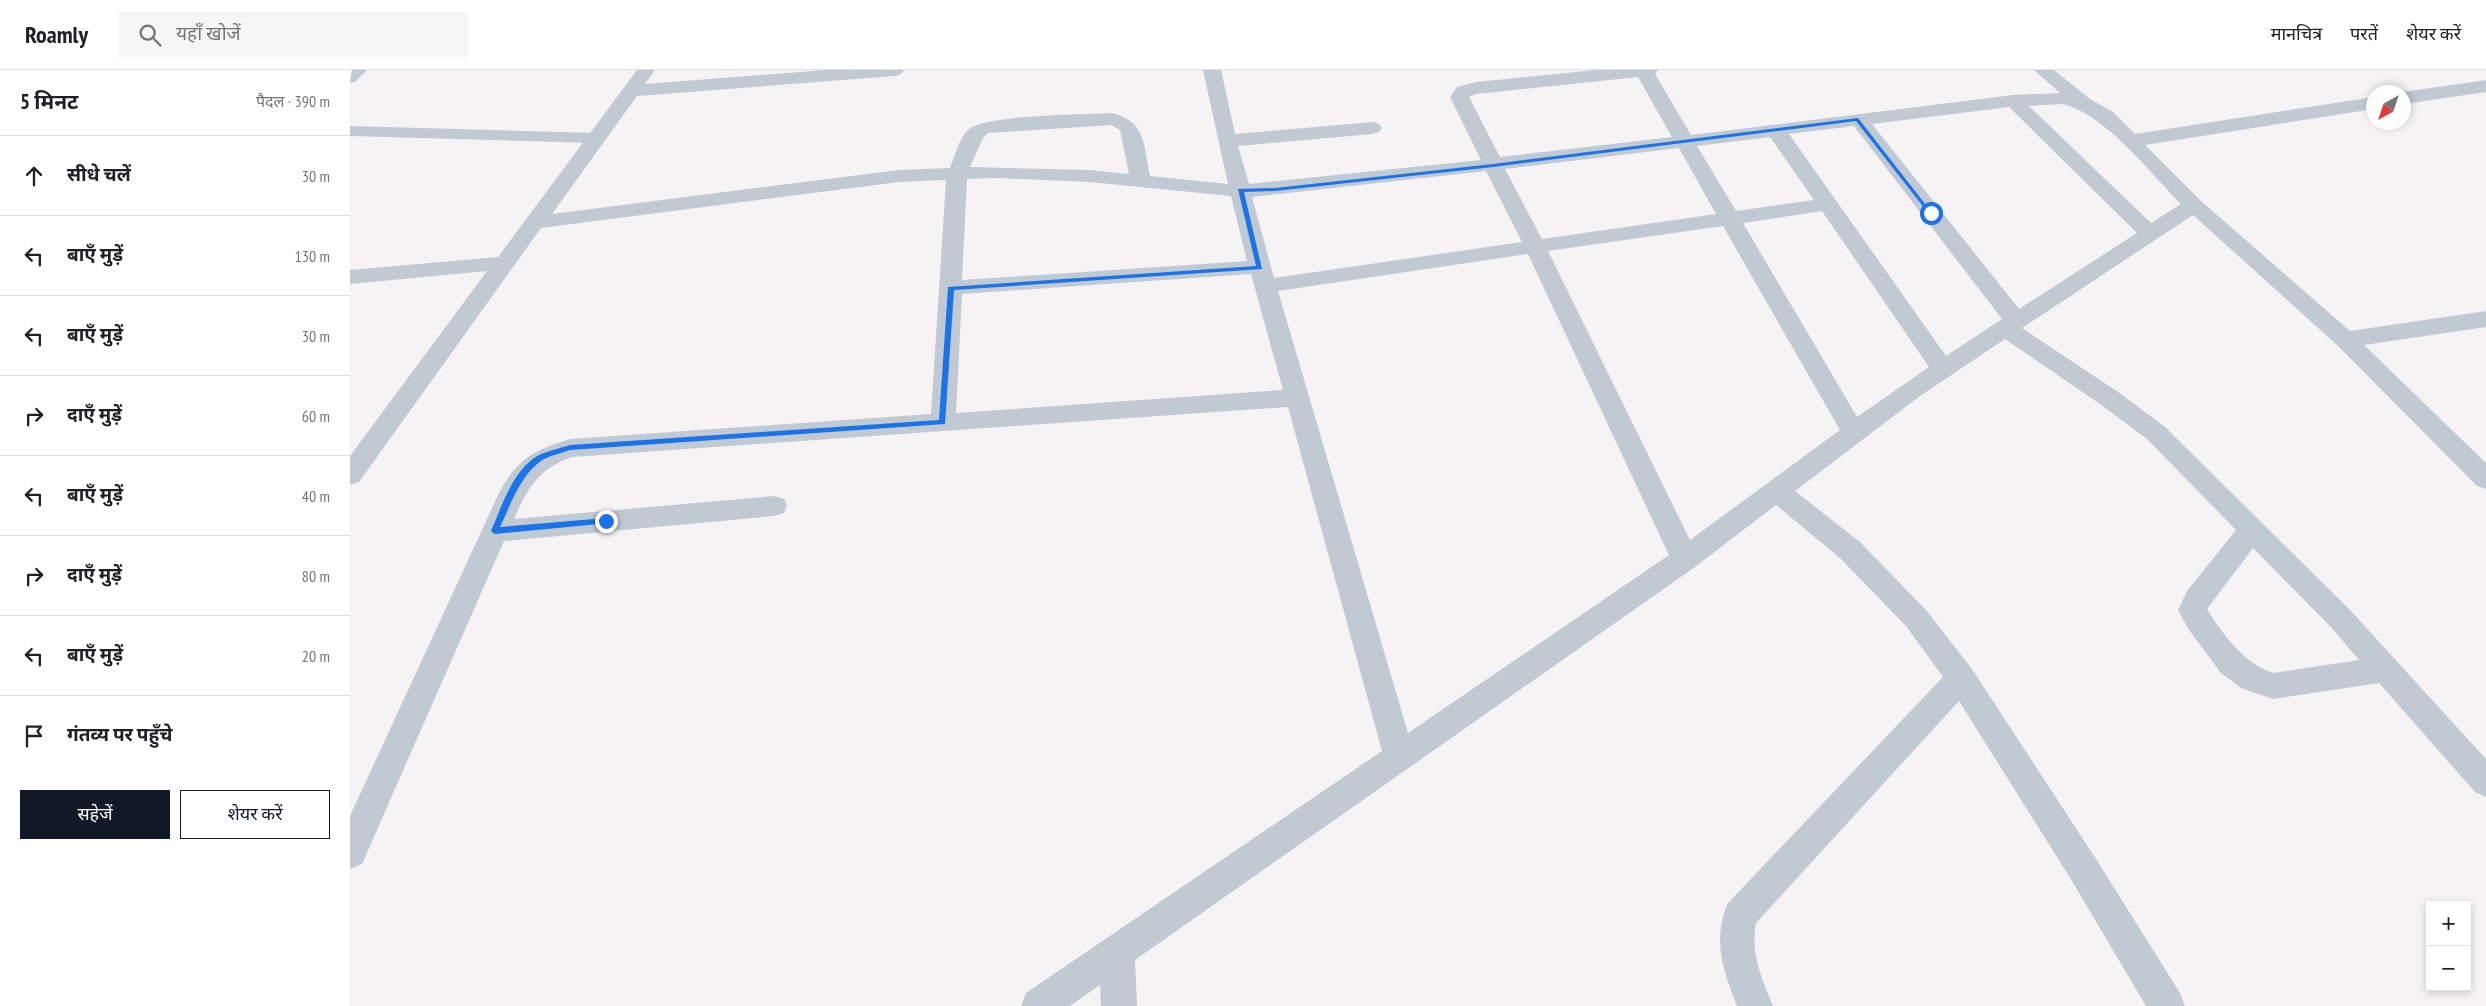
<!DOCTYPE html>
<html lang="hi">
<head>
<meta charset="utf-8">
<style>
  :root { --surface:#fff; --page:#f6f6f6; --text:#202124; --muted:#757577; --line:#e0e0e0; --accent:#111827 }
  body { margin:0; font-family:"PT Sans Narrow","Noto Sans Devanagari",sans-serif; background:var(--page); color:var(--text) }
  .controls { position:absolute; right:15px; bottom:15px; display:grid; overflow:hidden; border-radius:0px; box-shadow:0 2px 8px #0003 }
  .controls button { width:45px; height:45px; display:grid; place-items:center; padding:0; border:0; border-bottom:1px solid var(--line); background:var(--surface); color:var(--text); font:25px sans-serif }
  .compass { position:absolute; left:2016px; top:15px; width:45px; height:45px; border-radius:50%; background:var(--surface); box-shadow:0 2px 8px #0003; rotate:220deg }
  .stop { position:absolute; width:15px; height:15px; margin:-11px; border:4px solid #1a73e8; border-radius:50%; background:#fff }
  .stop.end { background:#1a73e8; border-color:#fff; box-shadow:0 1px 5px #0008 }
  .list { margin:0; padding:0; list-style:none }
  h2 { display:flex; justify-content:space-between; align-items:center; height:65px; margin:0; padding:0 20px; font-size:21px }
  h2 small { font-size:16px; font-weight:400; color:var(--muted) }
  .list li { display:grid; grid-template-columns:32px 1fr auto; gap:15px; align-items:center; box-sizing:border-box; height:80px; padding:0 20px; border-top:1px solid var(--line) }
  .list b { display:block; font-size:19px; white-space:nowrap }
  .list em { font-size:16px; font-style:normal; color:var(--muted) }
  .actions { display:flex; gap:10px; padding:15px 20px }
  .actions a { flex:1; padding:11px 0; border:1px solid var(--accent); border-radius:0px; text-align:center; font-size:18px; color:var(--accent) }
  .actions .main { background:var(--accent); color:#fff }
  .icon { flex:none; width:28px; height:28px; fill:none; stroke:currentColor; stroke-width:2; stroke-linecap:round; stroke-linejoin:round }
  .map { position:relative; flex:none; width:2136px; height:936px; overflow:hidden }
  header { display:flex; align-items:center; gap:30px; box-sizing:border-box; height:70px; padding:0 25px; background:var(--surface); border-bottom:1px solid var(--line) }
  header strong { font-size:24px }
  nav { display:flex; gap:28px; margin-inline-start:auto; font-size:18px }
  .search { width:350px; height:45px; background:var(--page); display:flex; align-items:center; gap:12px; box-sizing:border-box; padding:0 18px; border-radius:0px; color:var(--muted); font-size:19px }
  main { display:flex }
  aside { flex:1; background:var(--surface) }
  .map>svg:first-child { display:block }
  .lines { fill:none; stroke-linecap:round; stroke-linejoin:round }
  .service { fill:#c1cad2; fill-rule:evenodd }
  .minor { fill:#c1cad2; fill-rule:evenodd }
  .route { fill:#1a73e8 }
</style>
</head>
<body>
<header>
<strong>Roamly</strong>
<div class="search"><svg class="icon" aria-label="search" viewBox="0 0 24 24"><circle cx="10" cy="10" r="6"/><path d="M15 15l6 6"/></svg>यहाँ खोजें</div>
<nav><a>मानचित्र</a><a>परतें</a><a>शेयर करें</a></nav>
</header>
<main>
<aside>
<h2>5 मिनट<small>पैदल · 390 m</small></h2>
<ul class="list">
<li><svg class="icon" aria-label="ahead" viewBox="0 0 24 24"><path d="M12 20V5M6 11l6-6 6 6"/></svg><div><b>सीधे चलें</b></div><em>30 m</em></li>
<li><svg class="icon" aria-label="left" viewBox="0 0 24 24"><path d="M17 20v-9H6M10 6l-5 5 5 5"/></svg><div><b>बाएँ मुड़ें</b></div><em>130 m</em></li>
<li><svg class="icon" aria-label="left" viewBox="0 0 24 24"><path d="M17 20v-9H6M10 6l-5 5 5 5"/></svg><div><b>बाएँ मुड़ें</b></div><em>30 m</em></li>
<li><svg class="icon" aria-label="right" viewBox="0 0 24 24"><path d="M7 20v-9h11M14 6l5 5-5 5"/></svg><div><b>दाएँ मुड़ें</b></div><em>60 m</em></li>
<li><svg class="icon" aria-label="left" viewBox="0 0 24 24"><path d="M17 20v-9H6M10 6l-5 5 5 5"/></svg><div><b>बाएँ मुड़ें</b></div><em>40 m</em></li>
<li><svg class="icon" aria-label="right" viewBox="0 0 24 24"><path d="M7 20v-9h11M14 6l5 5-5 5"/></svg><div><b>दाएँ मुड़ें</b></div><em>80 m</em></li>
<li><svg class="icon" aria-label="left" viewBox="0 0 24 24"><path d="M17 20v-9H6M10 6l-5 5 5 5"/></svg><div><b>बाएँ मुड़ें</b></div><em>20 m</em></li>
<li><svg class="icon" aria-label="arrive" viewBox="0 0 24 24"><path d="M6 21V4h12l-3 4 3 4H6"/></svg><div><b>गंतव्य पर पहुँचे</b></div></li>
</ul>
<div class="actions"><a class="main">सहेजें</a><a>शेयर करें</a></div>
</aside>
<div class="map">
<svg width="2136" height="936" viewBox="0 0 2136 936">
  <rect width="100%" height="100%" fill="#f5f3f3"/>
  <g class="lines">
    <g class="service">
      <polygon points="2,0 17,0 5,12 0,13"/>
      <polygon points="0,56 245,63 253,68 245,73 0,66"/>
    </g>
    <g class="minor">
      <path d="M287 0H305L295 14 475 0H554L551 4 545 6 287 26 202 144 549 100 600 98C605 86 609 68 618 60 635 44 734 45 762 43 797 52 793 75 800 106L878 114 853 0H871L885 64 1022 52 1029 54 1032 58 1029 62 1022 64 888 76 899 114 1131 90 1100 27 1107 17 1126 12 1246 0H1308L1305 4 1341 65 1663 25 1710 23 1684 0H1704L1740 29 1763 42 1785 64 2024 27V39L1795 75 1851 131 2000 261 2136 241V257L2014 275 2136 393V419L2127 416 1987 275 1843 145 1672 258 1768 322 1815 357 2000 540 2136 689V727L2125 722 2029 613 1923 629 1891 618 1871 603 1839 560 1828 540 1837 521 1886 460 1797 369 1750 334 1655 269 1570 326 1445 421 1510 472 1576 540 1622 599 1746 789 1830 923 1835 936H1796L1722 811 1609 631 1406 853C1400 883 1412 909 1423 936H1387C1373 900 1362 870 1378 833L1593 607 1556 556 1490 488 1426 435 1345 497 785 890 787 936H751L750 915 720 936H671L676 923 1032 681 938 337 222 387C189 398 177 419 164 449L424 426 434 429 437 436 434 443 424 446 154 471 12 794 0 799V746L149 423C167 389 184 380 220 369L581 344 596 110 549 112 191 158 9 412 0 415V386L137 201 0 214V200L148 187ZM1288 7 1322 67 1150 87 1119 27 1126 24ZM1713 34C1755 44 1800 103 1831 134L1801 153 1679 36ZM1659 37 1787 163 1669 239 1522 54ZM761 55 770 60 779 104 740 100 620 97 633 68 638 63ZM1504 56 1652 249 1596 286 1439 64ZM1420 67 1464 130 1386 141 1347 76ZM1329 78 1366 144 1192 169 1155 99ZM1136 101 1172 172 924 208 902 127ZM646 108 740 112 881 126 897 191 612 210 617 109ZM1472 141 1579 297 1507 347 1393 153ZM1373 156 1490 360 1340 470 1198 181ZM1178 184 1319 485 1058 663 928 221ZM901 204 933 320 606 343 612 224ZM1903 478 1980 556 2009 590 1923 603C1895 594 1872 564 1857 539Z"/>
      <polygon points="2136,10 2136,22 2054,34 2053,22"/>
    </g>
  </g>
  <path class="route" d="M1508 48 1583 144H1579L1506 51 1143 97 925 121 894 122 912 199 604 220 595 354 220 380C212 383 202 385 194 389 171 403 161 434 150 457L256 448 259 449V453L145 464 141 461C152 436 163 399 189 385 198 381 210 378 220 375L589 350 598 217 906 196 888 119 925 118 1143 94Z"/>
</svg>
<div class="controls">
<button>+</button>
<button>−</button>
</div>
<svg class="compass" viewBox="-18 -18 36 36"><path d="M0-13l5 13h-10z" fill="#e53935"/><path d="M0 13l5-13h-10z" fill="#757577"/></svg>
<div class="stop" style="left:1581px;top:143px"></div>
<div class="stop end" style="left:256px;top:451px"></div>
</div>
</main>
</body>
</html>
